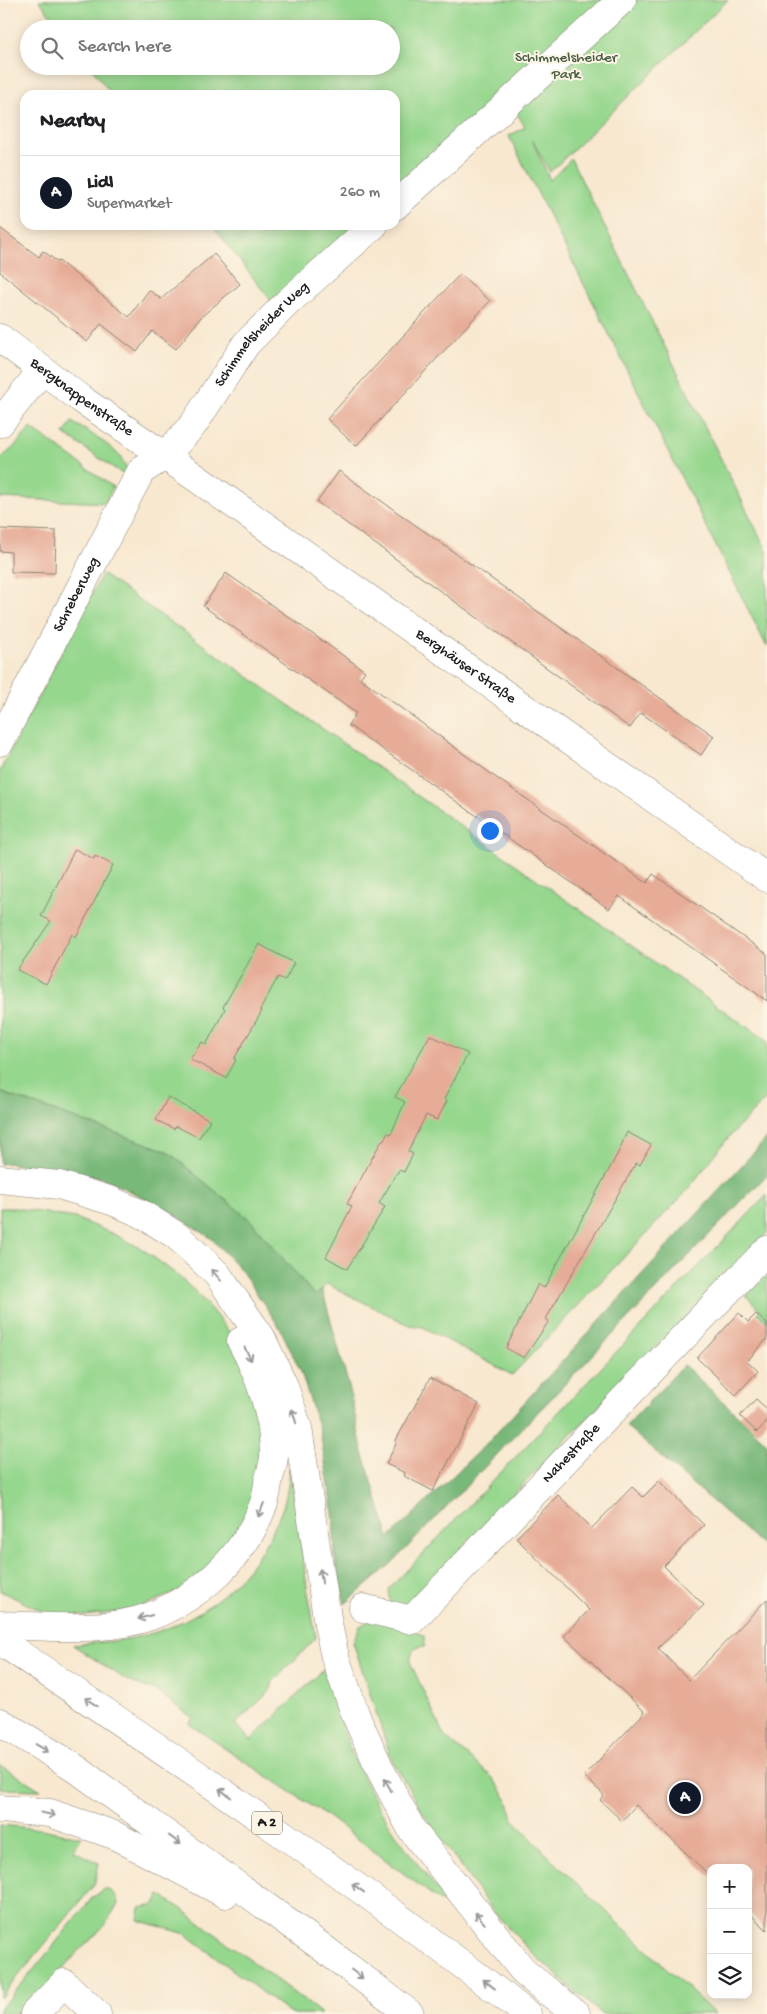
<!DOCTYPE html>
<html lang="en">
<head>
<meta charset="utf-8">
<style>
  :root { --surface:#fff; --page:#f2f2f2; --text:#202124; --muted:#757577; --line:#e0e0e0; --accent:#111827 }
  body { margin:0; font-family:"Gochi Hand",sans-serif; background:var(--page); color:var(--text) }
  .controls { position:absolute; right:15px; bottom:15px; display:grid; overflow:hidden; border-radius:10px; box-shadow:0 2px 12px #0003 }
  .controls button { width:45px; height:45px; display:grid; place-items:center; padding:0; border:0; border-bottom:1px solid var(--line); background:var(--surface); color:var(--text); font:25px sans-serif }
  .you { position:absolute; left:489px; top:830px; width:18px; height:18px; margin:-12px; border:4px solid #fff; border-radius:50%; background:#1a73e8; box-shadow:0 0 0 8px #1a73e833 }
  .badge { display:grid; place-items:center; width:32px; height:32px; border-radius:50%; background:var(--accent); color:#fff; font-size:16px; font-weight:700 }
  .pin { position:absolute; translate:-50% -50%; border:2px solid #fff; box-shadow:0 1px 5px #0006 }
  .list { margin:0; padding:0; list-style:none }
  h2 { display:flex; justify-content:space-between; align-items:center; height:65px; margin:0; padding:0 20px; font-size:21px }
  h2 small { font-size:16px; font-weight:400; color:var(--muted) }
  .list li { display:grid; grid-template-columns:32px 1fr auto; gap:15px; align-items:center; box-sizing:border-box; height:75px; padding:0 20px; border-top:1px solid var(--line) }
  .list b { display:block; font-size:19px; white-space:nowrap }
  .list p { margin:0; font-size:16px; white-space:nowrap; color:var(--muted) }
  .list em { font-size:16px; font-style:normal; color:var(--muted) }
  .icon { flex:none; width:28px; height:28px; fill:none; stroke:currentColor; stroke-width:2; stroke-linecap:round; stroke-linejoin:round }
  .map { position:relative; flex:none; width:767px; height:2014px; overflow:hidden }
  .search { position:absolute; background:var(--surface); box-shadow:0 2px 12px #0003; left:20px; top:20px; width:380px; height:55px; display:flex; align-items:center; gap:12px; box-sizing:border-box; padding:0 18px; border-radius:28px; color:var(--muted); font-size:19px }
  .panel { position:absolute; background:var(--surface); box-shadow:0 2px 12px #0003; left:20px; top:90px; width:380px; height:140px; border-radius:15px }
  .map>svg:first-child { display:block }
  .green { fill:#96d78e; stroke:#597a55 }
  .forest { fill:#78b879; stroke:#4a6a4a }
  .building { fill:#e6ac97 }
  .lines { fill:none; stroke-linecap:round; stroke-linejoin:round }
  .street-casing { stroke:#8a8276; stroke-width:29 }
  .secondary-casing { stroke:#8a8276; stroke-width:29 }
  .highway-casing { stroke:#8a8276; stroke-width:29 }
  .street { stroke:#fff; stroke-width:28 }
  .secondary { stroke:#fff; stroke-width:28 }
  .highway { stroke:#fff; stroke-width:28 }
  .oneway { stroke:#999 }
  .labels { text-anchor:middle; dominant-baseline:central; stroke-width:4; stroke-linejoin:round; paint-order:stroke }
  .shield { fill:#fcf5e5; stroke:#5f5d58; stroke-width:1 }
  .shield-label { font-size:14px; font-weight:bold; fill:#1c1c1c }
  .park-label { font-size:15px; fill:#475d44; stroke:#fcf5e5 }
  .street-label { font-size:15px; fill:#1c1c1c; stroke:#fcf5e5 }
</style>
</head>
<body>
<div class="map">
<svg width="767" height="2014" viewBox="0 0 767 2014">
  <rect width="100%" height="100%" fill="#fcf5e5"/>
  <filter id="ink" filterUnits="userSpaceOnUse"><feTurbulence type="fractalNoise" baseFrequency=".02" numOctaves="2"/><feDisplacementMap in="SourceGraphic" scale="10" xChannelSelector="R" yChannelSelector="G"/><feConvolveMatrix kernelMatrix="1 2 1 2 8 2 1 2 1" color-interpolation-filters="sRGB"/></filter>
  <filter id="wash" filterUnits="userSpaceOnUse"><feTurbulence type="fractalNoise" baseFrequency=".0096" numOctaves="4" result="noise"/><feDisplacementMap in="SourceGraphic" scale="20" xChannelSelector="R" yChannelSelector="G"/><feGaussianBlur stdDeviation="1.12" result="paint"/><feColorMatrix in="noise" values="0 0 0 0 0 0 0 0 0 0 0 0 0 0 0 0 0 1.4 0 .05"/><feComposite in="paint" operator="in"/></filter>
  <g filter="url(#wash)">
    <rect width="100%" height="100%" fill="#f8e8d0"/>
    <g class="green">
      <polygon points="39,0 728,0 550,172 532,140 550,180 571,159 767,551 767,647 509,136 525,127 511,103 395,207 395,95 112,95 90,66 391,66 391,29 61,29"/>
      <polygon points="212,225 375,225 279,311"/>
      <path d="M72 422C89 433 122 449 127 470L124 475 64 434Z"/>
      <polygon points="31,428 113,487 105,503 0,498 0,459 14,447"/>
      <polygon points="102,574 767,1041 767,1098 729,1137 684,1194 512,1375 423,1327 409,1325 327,1284 315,1296 250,1220 167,1151 0,1092 0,771"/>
      <polygon points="767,1195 767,1233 400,1611 391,1608 389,1589"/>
      <polygon points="0,1208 15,1208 75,1218 118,1236 144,1250 177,1275 199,1295 227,1329 242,1352 253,1379 263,1458 249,1511 215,1562 177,1592 133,1610 85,1616 46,1613 0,1591"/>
      <polygon points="767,1275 767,1322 757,1313 760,1310 746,1296"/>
      <path d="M290 1470 307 1587 316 1638 273 1682 270 1691 235 1724 251 1740 324 1669C336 1711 349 1753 370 1791 393 1835 425 1874 456 1913L330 1818 189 1724 193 1718 156 1691 128 1681 73 1645C100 1642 127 1641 153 1633 214 1615 261 1567 283 1507 287 1496 288 1482 290 1470Z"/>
      <polygon points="373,1619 396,1620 424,1636 425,1647 421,1646 413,1650 410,1662 444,1736 493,1778 507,1799 513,1819 552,1860 715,2014 601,2014 533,1954 491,1909 425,1816 391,1758 353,1642 360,1626"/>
      <polygon points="0,1765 41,1790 0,1789"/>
      <polygon points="0,1825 41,1829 81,1837 74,1851 99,1863 94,1885 0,1998"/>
      <path d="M105 1889C113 1891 117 1896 118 1904L103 1928 77 1953 23 2014H0V2008L27 1978 93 1897Z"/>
      <polygon points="160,1895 182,1909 322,2014 290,2014 186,1934 138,1920 140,1908 154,1905"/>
    </g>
    <g class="forest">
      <polygon points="0,1092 167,1151 250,1220 315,1296 322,1289 349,1387 362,1449 389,1538 491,1439 767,1138 767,1175 391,1564 345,1604 335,1559 333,1509 320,1432 301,1372 280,1328 241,1270 211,1238 166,1209 103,1178 7,1163 0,1164"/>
      <polygon points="684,1365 767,1443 767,1549 626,1426"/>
    </g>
    <g id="blocks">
      <g class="building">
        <polygon points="0,228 39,257 43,251 58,262 59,261 129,317 149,290 161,299 214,254 240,284 202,316 176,349 152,331 137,352 101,324 87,342 0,272"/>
        <polygon points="460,274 490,301 356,446 327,419"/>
        <polygon points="339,471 714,736 701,755 641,713 630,728 317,502"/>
        <polygon points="0,529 56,531 55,573 11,572 11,552 0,551"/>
        <polygon points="226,573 365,671 360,678 498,779 647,883 653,874 767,954 767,1001 619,896 609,909 348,725 356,713 203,606"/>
        <polygon points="75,849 94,859 95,856 113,865 76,937 72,934 46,984 17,970 51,921 41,916"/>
        <polygon points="259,944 294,963 285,980 278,977 260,1010 262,1011 234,1059 236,1060 226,1078 190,1059 202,1042 206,1045 225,1009 223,1007"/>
        <polygon points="430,1035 468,1054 444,1099 447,1101 437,1120 426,1115 408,1151 413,1154 404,1172 399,1170 379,1203 385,1207 347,1269 326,1257 352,1206 347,1204 382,1140 384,1140 387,1133 391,1134 405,1102 395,1097"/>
        <polygon points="168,1097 210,1120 199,1138 176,1126 174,1129 156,1120"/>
        <polygon points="627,1132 651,1145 640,1165 636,1163 546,1319 549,1321 524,1358 506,1348 538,1284 544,1288 618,1153"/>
        <polygon points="739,1313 748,1322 756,1314 767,1324 767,1339 747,1361 758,1371 736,1395 697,1358"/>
        <polygon points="430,1378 479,1404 433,1491 404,1476 405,1473 386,1464 397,1442 395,1442"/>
        <polygon points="756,1399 767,1409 767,1421 757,1432 740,1416"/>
        <polygon points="659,1481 704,1525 664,1566 704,1605 658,1648 689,1680 767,1599 767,1930 748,1912 748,1868 711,1868 711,1877 636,1805 622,1821 600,1800 604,1795 584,1776 645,1712 564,1636 589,1610 516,1538 558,1495 592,1528 632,1487 643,1497"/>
      </g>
    </g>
  </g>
  <g filter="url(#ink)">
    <use href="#blocks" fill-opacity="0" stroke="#8a8276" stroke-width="1"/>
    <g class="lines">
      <g class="street-casing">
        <g id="street">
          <polyline points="395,206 622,0"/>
          <polyline points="0,423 42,370"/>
          <path id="s1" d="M0 742 141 471 165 456 193 425 246 344 289 301 374 225"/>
          <path id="s2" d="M363 1608 412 1620 767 1250"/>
          <polyline points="34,2014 64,1983 97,2014"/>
        </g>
      </g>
      <g class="secondary-casing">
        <g id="secondary">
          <path id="s3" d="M0 338 81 399 165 456 767 878"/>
        </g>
      </g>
      <g class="highway-casing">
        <g id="highway">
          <polyline points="0,1179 59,1185 112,1201 142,1214 177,1236 217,1274 261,1337 284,1386 298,1428 328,1624 335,1657 356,1716 381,1771 412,1830 525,1973 576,2014"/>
          <path d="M0 1625C47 1626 106 1633 151 1616 200 1597 243 1558 262 1508 266 1500 267 1491 268 1483 270 1473 275 1462 274 1453 273 1413 260 1376 241 1341"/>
          <path d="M0 1641C179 1761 357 1882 527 2014"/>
          <polyline points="0,1722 71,1765 319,1945 410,2014"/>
          <polyline points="0,1809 50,1813 114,1835 225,1894"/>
        </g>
      </g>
      <use href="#street" class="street"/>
      <use href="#secondary" class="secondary"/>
      <use href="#highway" class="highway"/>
    </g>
    <defs><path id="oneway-shaft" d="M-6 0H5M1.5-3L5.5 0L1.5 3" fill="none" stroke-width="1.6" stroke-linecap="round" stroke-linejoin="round" transform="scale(1.25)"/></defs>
    <g class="oneway">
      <use href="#oneway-shaft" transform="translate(216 1275) rotate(-131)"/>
      <use href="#oneway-shaft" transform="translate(248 1354) rotate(62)"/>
      <use href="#oneway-shaft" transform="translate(294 1416) rotate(-107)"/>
      <use href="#oneway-shaft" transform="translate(261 1510) rotate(112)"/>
      <use href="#oneway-shaft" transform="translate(321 1576) rotate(-99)"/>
      <use href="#oneway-shaft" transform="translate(145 1617) rotate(164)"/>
      <use href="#oneway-shaft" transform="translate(91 1702) rotate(-146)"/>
      <use href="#oneway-shaft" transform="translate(42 1748) rotate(31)"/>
      <use href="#oneway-shaft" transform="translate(388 1785) rotate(-118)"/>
      <use href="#oneway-shaft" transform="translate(225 1793) rotate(-144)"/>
      <use href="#oneway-shaft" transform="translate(48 1814) rotate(12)"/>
      <use href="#oneway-shaft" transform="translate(175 1840) rotate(36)"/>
      <use href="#oneway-shaft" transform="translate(358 1888) rotate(-144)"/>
      <use href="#oneway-shaft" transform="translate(480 1918) rotate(-129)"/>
      <use href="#oneway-shaft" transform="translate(357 1974) rotate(37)"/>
      <use href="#oneway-shaft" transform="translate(489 1984) rotate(-142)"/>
    </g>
  </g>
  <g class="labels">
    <rect class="shield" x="252" y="1811.5" width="30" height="23" rx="4"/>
    <g class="shield-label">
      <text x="267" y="1823">A 2</text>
    </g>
    <g class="park-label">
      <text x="566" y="58">Schimmelsheider<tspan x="566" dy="17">Park</tspan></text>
    </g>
    <g class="street-label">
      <text stroke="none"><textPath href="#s1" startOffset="490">Schimmelsheider Weg</textPath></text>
      <text stroke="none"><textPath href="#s3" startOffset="101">Bergknappenstraße</textPath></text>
      <text stroke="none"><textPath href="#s1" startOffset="166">Schreberweg</textPath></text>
      <text stroke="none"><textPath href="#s3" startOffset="570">Berghäuser Straße</textPath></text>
      <text stroke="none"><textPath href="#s2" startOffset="281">Nahestraße</textPath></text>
    </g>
  </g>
</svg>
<div class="controls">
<button>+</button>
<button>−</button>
<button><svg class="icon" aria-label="layers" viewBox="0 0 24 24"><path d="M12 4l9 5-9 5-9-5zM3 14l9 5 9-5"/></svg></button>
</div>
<div class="you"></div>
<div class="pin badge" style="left:685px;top:1798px">A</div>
<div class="search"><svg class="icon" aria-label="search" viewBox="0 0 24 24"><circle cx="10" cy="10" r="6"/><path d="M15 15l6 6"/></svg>Search here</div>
<section class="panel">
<h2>Nearby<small></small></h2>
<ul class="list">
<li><span class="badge">A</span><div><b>Lidl</b><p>Supermarket</p></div><em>260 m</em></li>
</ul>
</section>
</div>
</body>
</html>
